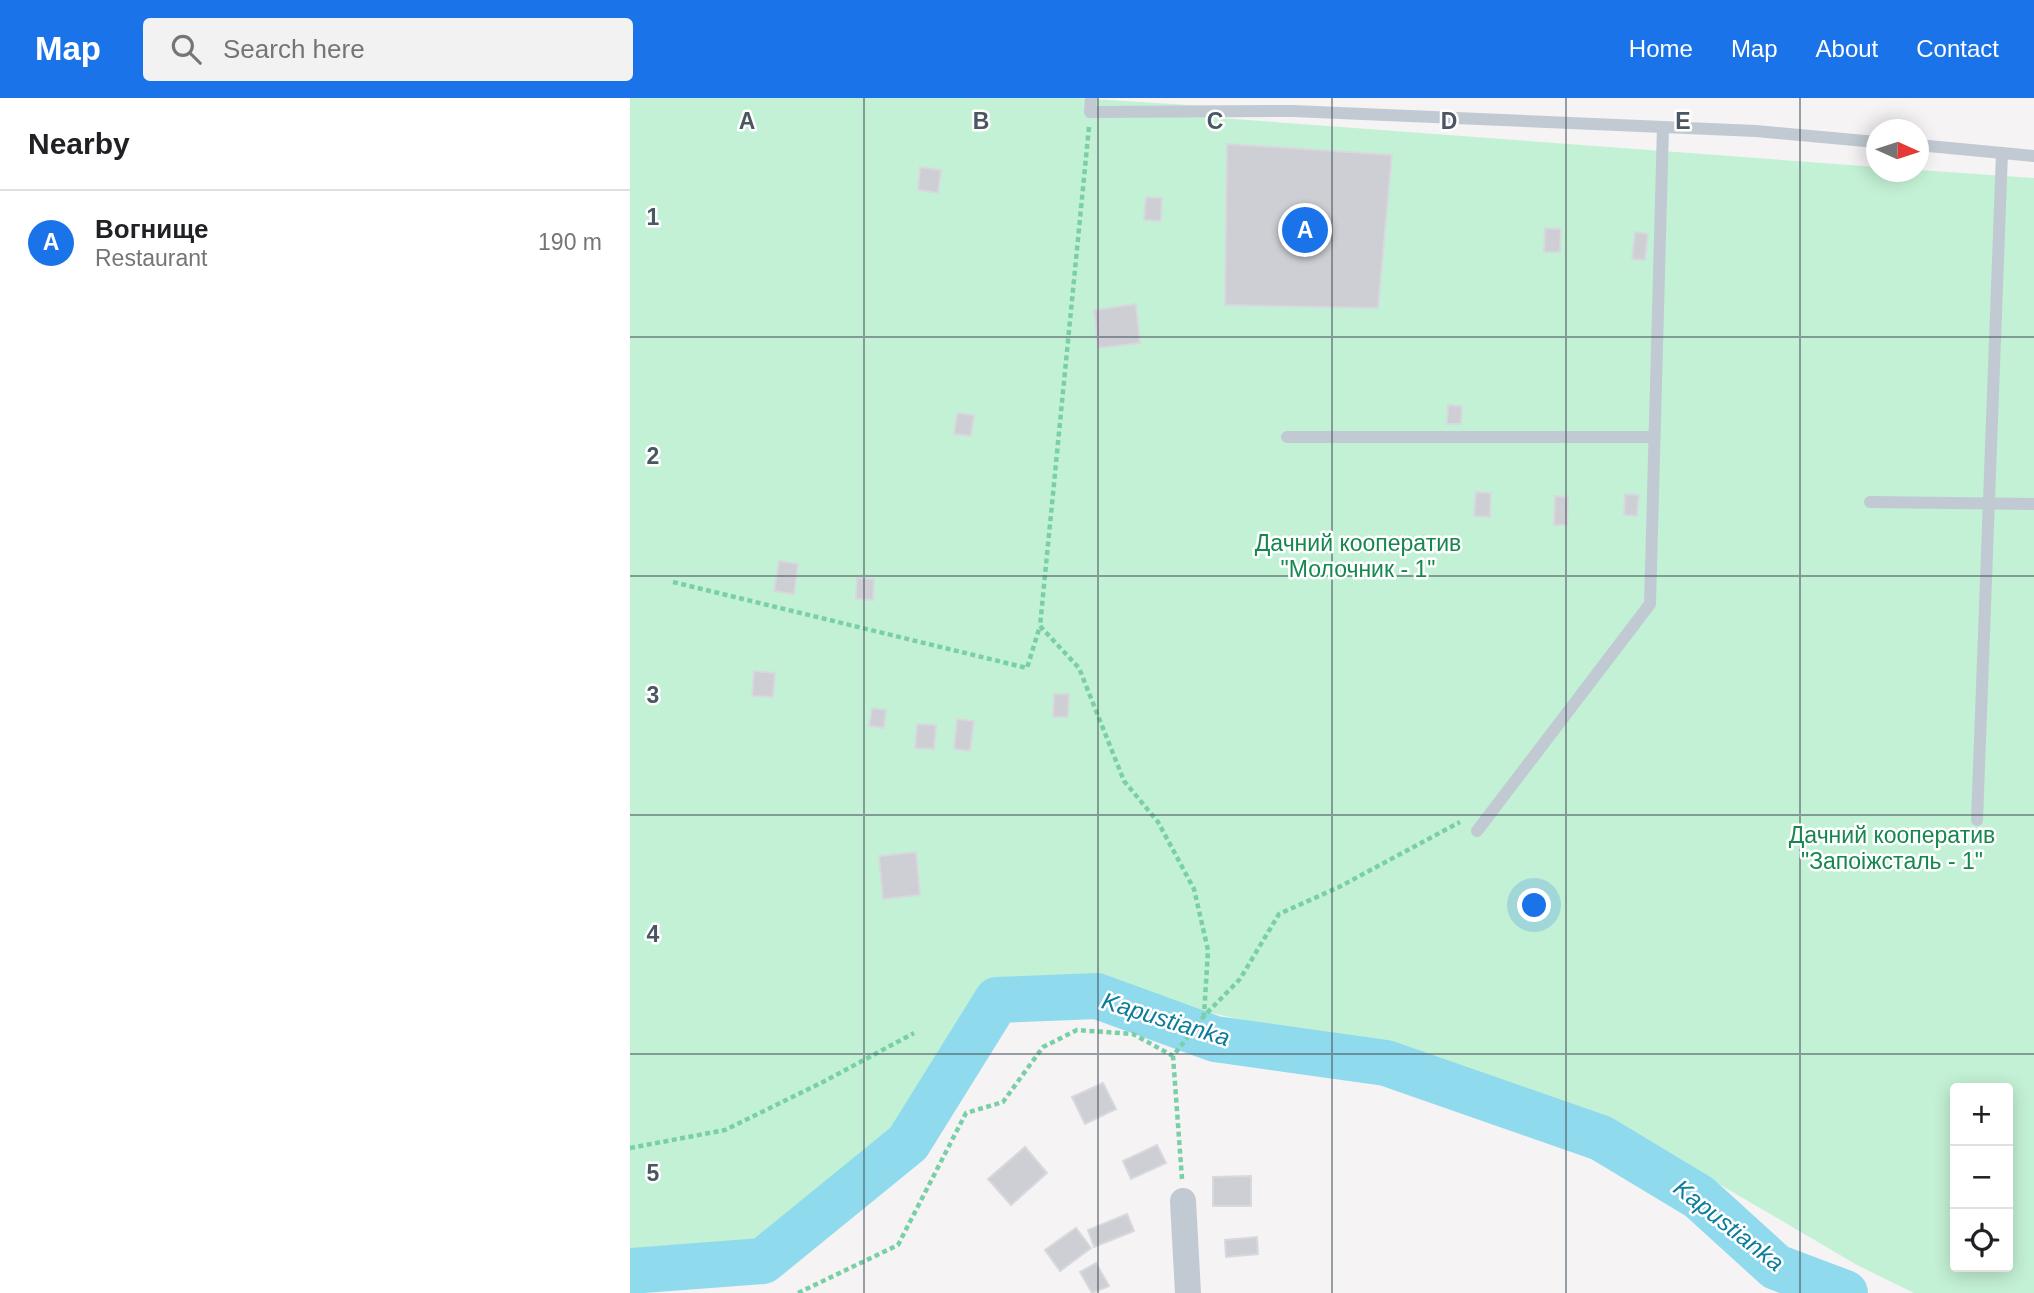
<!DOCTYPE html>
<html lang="en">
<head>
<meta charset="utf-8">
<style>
  :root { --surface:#fff; --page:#f2f2f2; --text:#202124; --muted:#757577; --line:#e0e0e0; --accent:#1a73e8 }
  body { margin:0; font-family:Helvetica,sans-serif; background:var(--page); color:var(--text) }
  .controls { position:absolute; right:21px; bottom:21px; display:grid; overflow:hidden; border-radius:7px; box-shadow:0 4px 18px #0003 }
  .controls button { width:63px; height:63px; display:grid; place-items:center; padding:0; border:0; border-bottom:2px solid var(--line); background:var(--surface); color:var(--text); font:35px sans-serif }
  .compass { position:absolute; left:1236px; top:21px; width:63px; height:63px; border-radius:50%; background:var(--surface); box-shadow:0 4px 18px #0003; rotate:93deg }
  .you { position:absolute; left:905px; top:808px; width:24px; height:24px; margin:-18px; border:5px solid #fff; border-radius:50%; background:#1a73e8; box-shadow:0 0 0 10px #1a73e833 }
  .badge { display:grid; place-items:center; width:46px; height:46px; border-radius:50%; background:var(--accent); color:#fff; font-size:23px; font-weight:700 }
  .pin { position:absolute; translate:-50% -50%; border:4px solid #fff; box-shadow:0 2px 7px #0006 }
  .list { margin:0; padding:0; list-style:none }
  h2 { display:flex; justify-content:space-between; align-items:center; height:91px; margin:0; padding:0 28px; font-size:30px }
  h2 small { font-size:23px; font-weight:400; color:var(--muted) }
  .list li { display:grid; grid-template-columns:46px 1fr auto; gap:21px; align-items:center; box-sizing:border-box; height:105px; padding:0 28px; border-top:2px solid var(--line) }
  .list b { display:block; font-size:26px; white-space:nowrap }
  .list p { margin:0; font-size:23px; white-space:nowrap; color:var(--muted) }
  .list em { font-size:23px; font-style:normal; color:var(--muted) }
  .icon { flex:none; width:38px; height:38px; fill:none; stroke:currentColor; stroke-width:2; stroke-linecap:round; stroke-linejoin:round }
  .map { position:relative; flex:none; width:1404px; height:1195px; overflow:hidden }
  header { display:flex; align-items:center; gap:42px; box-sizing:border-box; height:98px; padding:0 35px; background:var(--accent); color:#fff }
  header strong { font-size:33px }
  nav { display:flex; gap:38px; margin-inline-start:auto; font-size:24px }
  .search { width:490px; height:63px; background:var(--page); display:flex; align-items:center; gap:18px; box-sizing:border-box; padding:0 24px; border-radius:7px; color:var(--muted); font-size:26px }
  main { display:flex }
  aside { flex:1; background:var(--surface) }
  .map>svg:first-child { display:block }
  .green { fill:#c3f1d5; fill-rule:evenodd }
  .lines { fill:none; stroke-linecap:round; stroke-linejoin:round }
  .river { stroke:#90daee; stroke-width:46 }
  .building { fill:#cdcfd5; stroke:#d7d9de; stroke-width:2 }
  .path { stroke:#7ad0a6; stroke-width:4.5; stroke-dasharray:5 3.5; stroke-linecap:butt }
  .lane { stroke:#c1cad2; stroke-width:12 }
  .street { stroke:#c1cad2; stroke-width:26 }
  .grid { fill:none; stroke:#4a5661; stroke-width:2; stroke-opacity:0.55 }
  .labels { text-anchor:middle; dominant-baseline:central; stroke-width:5; stroke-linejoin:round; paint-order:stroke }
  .park-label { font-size:23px; fill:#17864f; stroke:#fff }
  .water-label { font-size:24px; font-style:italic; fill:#0c7c9b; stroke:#fff }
  .grid-label { font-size:23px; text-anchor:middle; font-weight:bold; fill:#4a5661; stroke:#fff; stroke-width:5; stroke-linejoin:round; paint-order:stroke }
</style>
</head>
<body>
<header>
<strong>Map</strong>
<div class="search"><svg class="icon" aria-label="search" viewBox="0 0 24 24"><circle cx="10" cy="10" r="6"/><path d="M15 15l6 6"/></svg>Search here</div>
<nav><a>Home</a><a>Map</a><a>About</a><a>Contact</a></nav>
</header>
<main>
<aside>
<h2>Nearby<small></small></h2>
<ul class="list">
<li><span class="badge">A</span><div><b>Вогнище</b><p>Restaurant</p></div><em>190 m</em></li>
</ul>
</aside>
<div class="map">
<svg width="1404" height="1195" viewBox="0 0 1404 1195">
  <rect width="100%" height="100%" fill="#f5f3f3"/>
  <path class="green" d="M0 0H447L590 9 591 20 1246 69V74L1289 72 1404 80V1195H1284L1227 1167 980 1022 777 959 537 905 471 882 363 881 274 1023 144 1140 0 1157ZM1325 990H1378V1169H1325Z"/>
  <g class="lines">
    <polyline class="river" points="0,1173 133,1163 278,1045 367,902 467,898 585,941 756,965 971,1040 1069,1099 1146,1169 1215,1195"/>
  </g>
  <g class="building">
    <polygon points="597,46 762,57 748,210 595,207"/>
    <polygon points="290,69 311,72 308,95 288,92"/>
    <polygon points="516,99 532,100 531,123 514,122"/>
    <polygon points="915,130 931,131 930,154 914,154"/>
    <polygon points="1005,134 1018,136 1015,162 1002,161"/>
    <polygon points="506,206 510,245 468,250 464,212"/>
    <polygon points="818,307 832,308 831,326 817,326"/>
    <polygon points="327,315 344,317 341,338 324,336"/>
    <polygon points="846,394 861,395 860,419 844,418"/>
    <polygon points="995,396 1009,397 1007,418 994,417"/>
    <polygon points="925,398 938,399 937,427 924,427"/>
    <polygon points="149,463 168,466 164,496 144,493"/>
    <polygon points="227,480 244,481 243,502 226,501"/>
    <polygon points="124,573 145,575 143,599 122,598"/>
    <polygon points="424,596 439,596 438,619 423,619"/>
    <polygon points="242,610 256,612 254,630 239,628"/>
    <polygon points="327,621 344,623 340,653 324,651"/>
    <polygon points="287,626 306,627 304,651 285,650"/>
    <polygon points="286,754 290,797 253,801 249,758"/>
    <polygon points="473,985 486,1011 455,1026 442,999"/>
    <polygon points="527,1047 536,1065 501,1081 493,1063"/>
    <polygon points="395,1049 417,1075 381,1107 358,1081"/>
    <polygon points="621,1078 621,1108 583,1108 583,1079"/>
    <polygon points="497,1116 504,1133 464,1149 458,1132"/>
    <polygon points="446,1130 461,1150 430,1173 415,1152"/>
    <polygon points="627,1139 628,1156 596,1159 595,1142"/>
    <polygon points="466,1165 479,1188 462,1195 450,1174"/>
  </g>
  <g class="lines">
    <g class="path">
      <polyline points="459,29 410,528 449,570 494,683 528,724 564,791 578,852 574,918"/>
      <polyline points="43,484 397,570 410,528"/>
      <polyline points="0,1050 95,1032 193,984 284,935"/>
      <polyline points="552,1081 543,958 574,918 610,881 649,816 709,789 830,724"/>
      <polyline points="168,1195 268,1147 336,1015 373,1004 413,949 447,932 503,936 543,958"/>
    </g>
    <g class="lane">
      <polyline points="461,0 460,14 663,13 1126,33 1246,44"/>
      <polyline points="1288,47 1404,58"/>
      <polyline points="657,339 1024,339"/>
      <polyline points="1240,404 1404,406"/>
      <polyline points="1347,722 1372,55"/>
      <polyline points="847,733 1020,506 1033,29"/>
    </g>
    <polyline class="street" points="553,1103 558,1195"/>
  </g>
  <path class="grid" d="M234 0V1195M468 0V1195M702 0V1195M936 0V1195M1170 0V1195M0 239H1404M0 478H1404M0 717H1404M0 956H1404"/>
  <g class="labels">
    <g class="park-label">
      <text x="728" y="445">Дачний кооператив<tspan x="728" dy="26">"Молочник - 1"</tspan></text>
      <text x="1262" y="737">Дачний кооператив<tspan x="1262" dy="26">"Запоіжсталь - 1"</tspan></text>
    </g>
    <g class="water-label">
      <text transform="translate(536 921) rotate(17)">Kapustianka</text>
      <text transform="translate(1099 1127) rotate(38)">Kapustianka</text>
    </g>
  </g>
  <g class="grid-label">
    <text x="117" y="31">A</text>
    <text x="351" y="31">B</text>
    <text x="585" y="31">C</text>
    <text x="819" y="31">D</text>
    <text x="1053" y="31">E</text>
    <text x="23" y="127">1</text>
    <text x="23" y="366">2</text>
    <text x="23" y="605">3</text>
    <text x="23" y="844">4</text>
    <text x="23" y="1083">5</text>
  </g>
</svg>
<div class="controls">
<button>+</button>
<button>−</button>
<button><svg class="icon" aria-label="locate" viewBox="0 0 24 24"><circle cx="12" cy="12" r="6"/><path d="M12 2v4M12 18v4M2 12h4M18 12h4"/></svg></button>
</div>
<svg class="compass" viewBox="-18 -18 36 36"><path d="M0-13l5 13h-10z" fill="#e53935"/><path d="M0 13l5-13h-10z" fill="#757577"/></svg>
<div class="you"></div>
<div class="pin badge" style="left:675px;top:132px">A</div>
</div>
</main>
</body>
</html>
